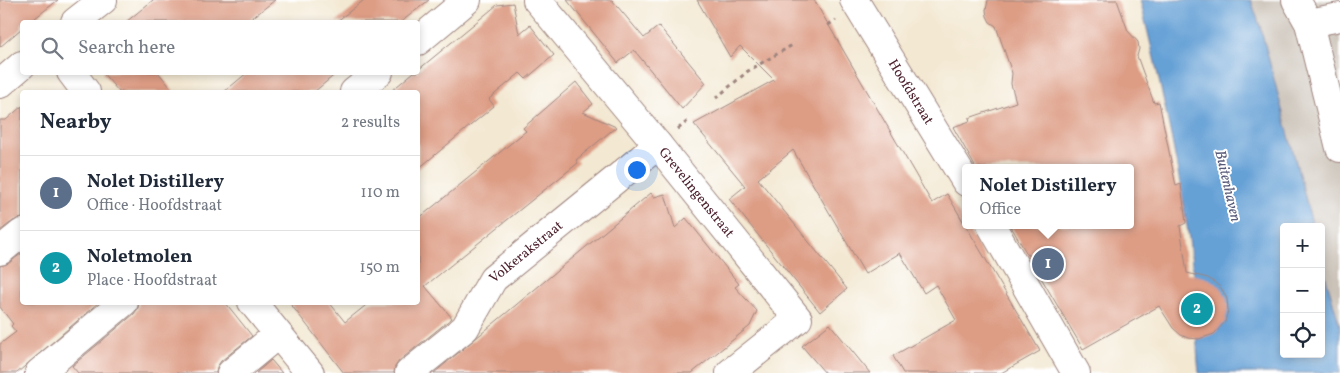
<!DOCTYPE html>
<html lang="en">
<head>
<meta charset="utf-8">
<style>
  :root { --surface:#fff; --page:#f2f2f3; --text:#1f2937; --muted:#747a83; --line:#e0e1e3; --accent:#d1495b }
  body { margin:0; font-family:Vollkorn,serif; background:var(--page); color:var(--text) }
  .controls { position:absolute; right:15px; bottom:15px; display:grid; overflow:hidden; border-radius:5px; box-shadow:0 2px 8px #0003 }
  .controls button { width:45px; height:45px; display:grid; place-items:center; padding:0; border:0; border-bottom:1px solid var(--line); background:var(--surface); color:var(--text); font:25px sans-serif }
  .you { position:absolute; left:636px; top:169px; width:18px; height:18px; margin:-12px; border:4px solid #fff; border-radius:50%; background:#1a73e8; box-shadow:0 0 0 8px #1a73e833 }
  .badge { display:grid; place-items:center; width:32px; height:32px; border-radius:50%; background:var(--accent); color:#fff; font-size:16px; font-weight:700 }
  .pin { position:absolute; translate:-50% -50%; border:2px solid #fff; box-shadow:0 1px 5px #0006 }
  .popup { position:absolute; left:962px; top:164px; width:172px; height:65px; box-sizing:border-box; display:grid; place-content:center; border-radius:5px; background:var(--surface); filter:drop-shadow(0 1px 4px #0005); font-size:16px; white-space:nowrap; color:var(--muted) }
  .popup b { font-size:19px; color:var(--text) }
  .popup::after { content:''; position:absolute; left:50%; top:100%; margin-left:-10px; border:10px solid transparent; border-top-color:var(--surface) }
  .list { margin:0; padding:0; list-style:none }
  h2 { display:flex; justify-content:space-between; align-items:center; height:65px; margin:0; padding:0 20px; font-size:21px }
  h2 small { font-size:16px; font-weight:400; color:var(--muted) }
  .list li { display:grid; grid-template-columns:32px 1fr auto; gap:15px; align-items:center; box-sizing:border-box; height:75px; padding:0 20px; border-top:1px solid var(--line) }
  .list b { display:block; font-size:19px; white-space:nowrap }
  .list p { margin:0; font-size:16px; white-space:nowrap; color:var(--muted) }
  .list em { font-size:16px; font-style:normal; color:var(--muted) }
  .icon { flex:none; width:28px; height:28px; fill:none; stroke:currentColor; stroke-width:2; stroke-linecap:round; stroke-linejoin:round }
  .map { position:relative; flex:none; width:1340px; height:373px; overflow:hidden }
  .search { position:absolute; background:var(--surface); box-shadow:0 2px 8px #0003; left:20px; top:20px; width:400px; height:55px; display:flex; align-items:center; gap:12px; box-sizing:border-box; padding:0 18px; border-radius:5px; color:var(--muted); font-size:19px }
  .panel { position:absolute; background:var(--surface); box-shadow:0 2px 8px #0003; left:20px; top:90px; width:400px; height:215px; border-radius:5px }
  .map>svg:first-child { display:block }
  .industrial { fill:#cbc2b8; fill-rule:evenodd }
  .water { fill:#66a1d6; stroke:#586080 }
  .building { fill:#dd9c84 }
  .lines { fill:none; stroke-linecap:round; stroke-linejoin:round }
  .minor-casing { stroke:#9e847e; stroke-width:30 }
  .path { stroke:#9e847e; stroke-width:3; stroke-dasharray:4 4; stroke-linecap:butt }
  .minor { stroke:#fff; stroke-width:28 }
  .labels { text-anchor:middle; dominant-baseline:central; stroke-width:4; stroke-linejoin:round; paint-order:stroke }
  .street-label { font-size:14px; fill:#4a1f2b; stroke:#fff }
  .water-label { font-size:15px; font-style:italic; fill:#575a78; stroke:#fff }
</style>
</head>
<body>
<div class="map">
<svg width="1340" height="373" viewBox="0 0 1340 373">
  <rect width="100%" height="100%" fill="#fff"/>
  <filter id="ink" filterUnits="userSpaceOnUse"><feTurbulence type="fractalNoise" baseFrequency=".02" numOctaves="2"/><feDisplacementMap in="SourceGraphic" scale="10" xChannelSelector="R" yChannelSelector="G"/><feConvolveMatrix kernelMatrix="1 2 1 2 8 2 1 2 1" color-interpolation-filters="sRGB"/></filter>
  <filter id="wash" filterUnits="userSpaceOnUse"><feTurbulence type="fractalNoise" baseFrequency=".0096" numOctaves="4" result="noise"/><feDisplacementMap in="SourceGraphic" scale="20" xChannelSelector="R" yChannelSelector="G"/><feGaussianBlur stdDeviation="1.12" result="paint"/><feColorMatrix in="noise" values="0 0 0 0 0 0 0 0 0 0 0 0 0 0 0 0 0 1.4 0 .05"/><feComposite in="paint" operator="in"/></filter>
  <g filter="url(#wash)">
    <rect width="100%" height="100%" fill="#f3e8d2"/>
    <path class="industrial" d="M1191 0H1340V373H1279ZM1284 227H1321V354H1284Z"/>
    <path class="water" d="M1140 0H1251L1260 26 1313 227H1284V354H1321V261L1340 326V373H1199C1195 339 1198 304 1193 270 1182 178 1162 89 1140 0Z"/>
    <g id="blocks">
      <g class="building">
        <polygon points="0,0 58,0 30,22 22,22 22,28 0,47"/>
        <polygon points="153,0 275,0 247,22 126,22"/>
        <polygon points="364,0 429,0 401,22 336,22"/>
        <polygon points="567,0 612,0 644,38 659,26 706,83 682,109 634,50 618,63"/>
        <polygon points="697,0 814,0 932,203 947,194 1040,351 1001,373 903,373 893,356 956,320 936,285 924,293 900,253 865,274 793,150 758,179 847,289 820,312 729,199 745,186 694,124 774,80 740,46 730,57"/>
        <polygon points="988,0 1117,0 1128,31 1138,42 1139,49 1137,56 1154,103 1159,102 1176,186 1181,184 1186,223 1180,226 1187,273 1208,278 1214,282 1222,289 1227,299 1228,310 1225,322 1214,334 1199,339 1188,338 1181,335 1173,328 1159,306 1083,349 1010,225 1130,225 1130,168 976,168 953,127 970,121 969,118 1016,102 1011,84 1012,73 996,26 990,22 987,16 986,10"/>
        <polygon points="513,3 519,34 530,25 554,55 526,79 520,73 489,99 494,106 418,169 418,92 390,92 414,72 418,72 418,70 497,5"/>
        <polygon points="102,72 158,72 174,92 119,92"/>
        <polygon points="248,72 338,72 314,92 224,92"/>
        <polygon points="576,82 593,104 583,112 616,127 576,160 578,163 425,286 452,318 399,361 395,367 394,373 344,373 289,302 329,302 345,322 370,302 418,302 418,219 526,131 523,128"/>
        <polygon points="22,106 22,218 13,221 0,231 0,120 6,120"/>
        <polygon points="651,193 654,197 665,194 675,228 686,218 739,284 735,287 757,311 750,326 692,373 434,373"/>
        <polygon points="22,253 22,302 99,302 17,373 0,373 0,344 16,332 11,326 13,324 0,307 0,266 9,263"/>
        <polygon points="139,302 225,302 252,336 221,361 217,367 216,373 78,373 72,366 134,314 138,308"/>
        <polygon points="830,324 870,373 825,373 802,346"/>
        <polygon points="271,360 282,373 256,373"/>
      </g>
    </g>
  </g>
  <g filter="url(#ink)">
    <use href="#blocks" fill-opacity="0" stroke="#9e847e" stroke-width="1"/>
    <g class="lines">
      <g class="minor-casing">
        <g id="minor">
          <path id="s1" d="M537 0 658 145 798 319 730 373"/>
          <path id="s2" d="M854 0 966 182"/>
          <polyline points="1296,0 1309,23 1340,148"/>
          <polyline points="75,22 103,0"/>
          <polyline points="1309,23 1340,17"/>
          <polyline points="418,41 467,0"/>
          <polyline points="71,72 86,92"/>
          <polyline points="0,84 22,65"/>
          <polyline points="354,92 379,72"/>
          <polyline points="991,225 1076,373"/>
          <polyline points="0,251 22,233"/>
          <polyline points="252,302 310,373"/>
          <polyline points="39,373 124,302"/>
          <polyline points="231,373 277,335"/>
          <path id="s3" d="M409 373 465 328 493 279 658 145"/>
        </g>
      </g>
      <g class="path">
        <polyline points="828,25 836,20"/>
        <polyline points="716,98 748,71 794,44"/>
        <polyline points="678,129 689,120"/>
      </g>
      <use href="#minor" class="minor"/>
    </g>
  </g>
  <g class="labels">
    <g class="street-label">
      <text stroke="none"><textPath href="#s2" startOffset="108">Hoofdstraat</textPath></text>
      <text stroke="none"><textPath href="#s1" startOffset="250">Grevelingenstraat</textPath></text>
      <text stroke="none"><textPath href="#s3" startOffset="171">Volkerakstraat</textPath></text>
    </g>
    <g class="water-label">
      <text transform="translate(1227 186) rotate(77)">Buitenhaven</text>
    </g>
  </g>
</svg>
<div class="controls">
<button>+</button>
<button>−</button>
<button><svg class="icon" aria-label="locate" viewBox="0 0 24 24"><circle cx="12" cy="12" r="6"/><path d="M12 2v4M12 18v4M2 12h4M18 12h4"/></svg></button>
</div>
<div class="you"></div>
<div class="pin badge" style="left:1048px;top:264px;background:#5c6f8a">1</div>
<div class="popup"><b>Nolet Distillery</b>Office</div>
<div class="pin badge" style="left:1197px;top:309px;background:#0f9aa8">2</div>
<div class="search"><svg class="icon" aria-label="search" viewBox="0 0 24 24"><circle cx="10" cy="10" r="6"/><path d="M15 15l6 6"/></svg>Search here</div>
<section class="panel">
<h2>Nearby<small>2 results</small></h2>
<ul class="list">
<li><span class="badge" style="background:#5c6f8a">1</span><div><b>Nolet Distillery</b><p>Office · Hoofdstraat</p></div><em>110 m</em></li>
<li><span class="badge" style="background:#0f9aa8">2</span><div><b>Noletmolen</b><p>Place · Hoofdstraat</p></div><em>150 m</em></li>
</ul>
</section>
</div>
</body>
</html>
